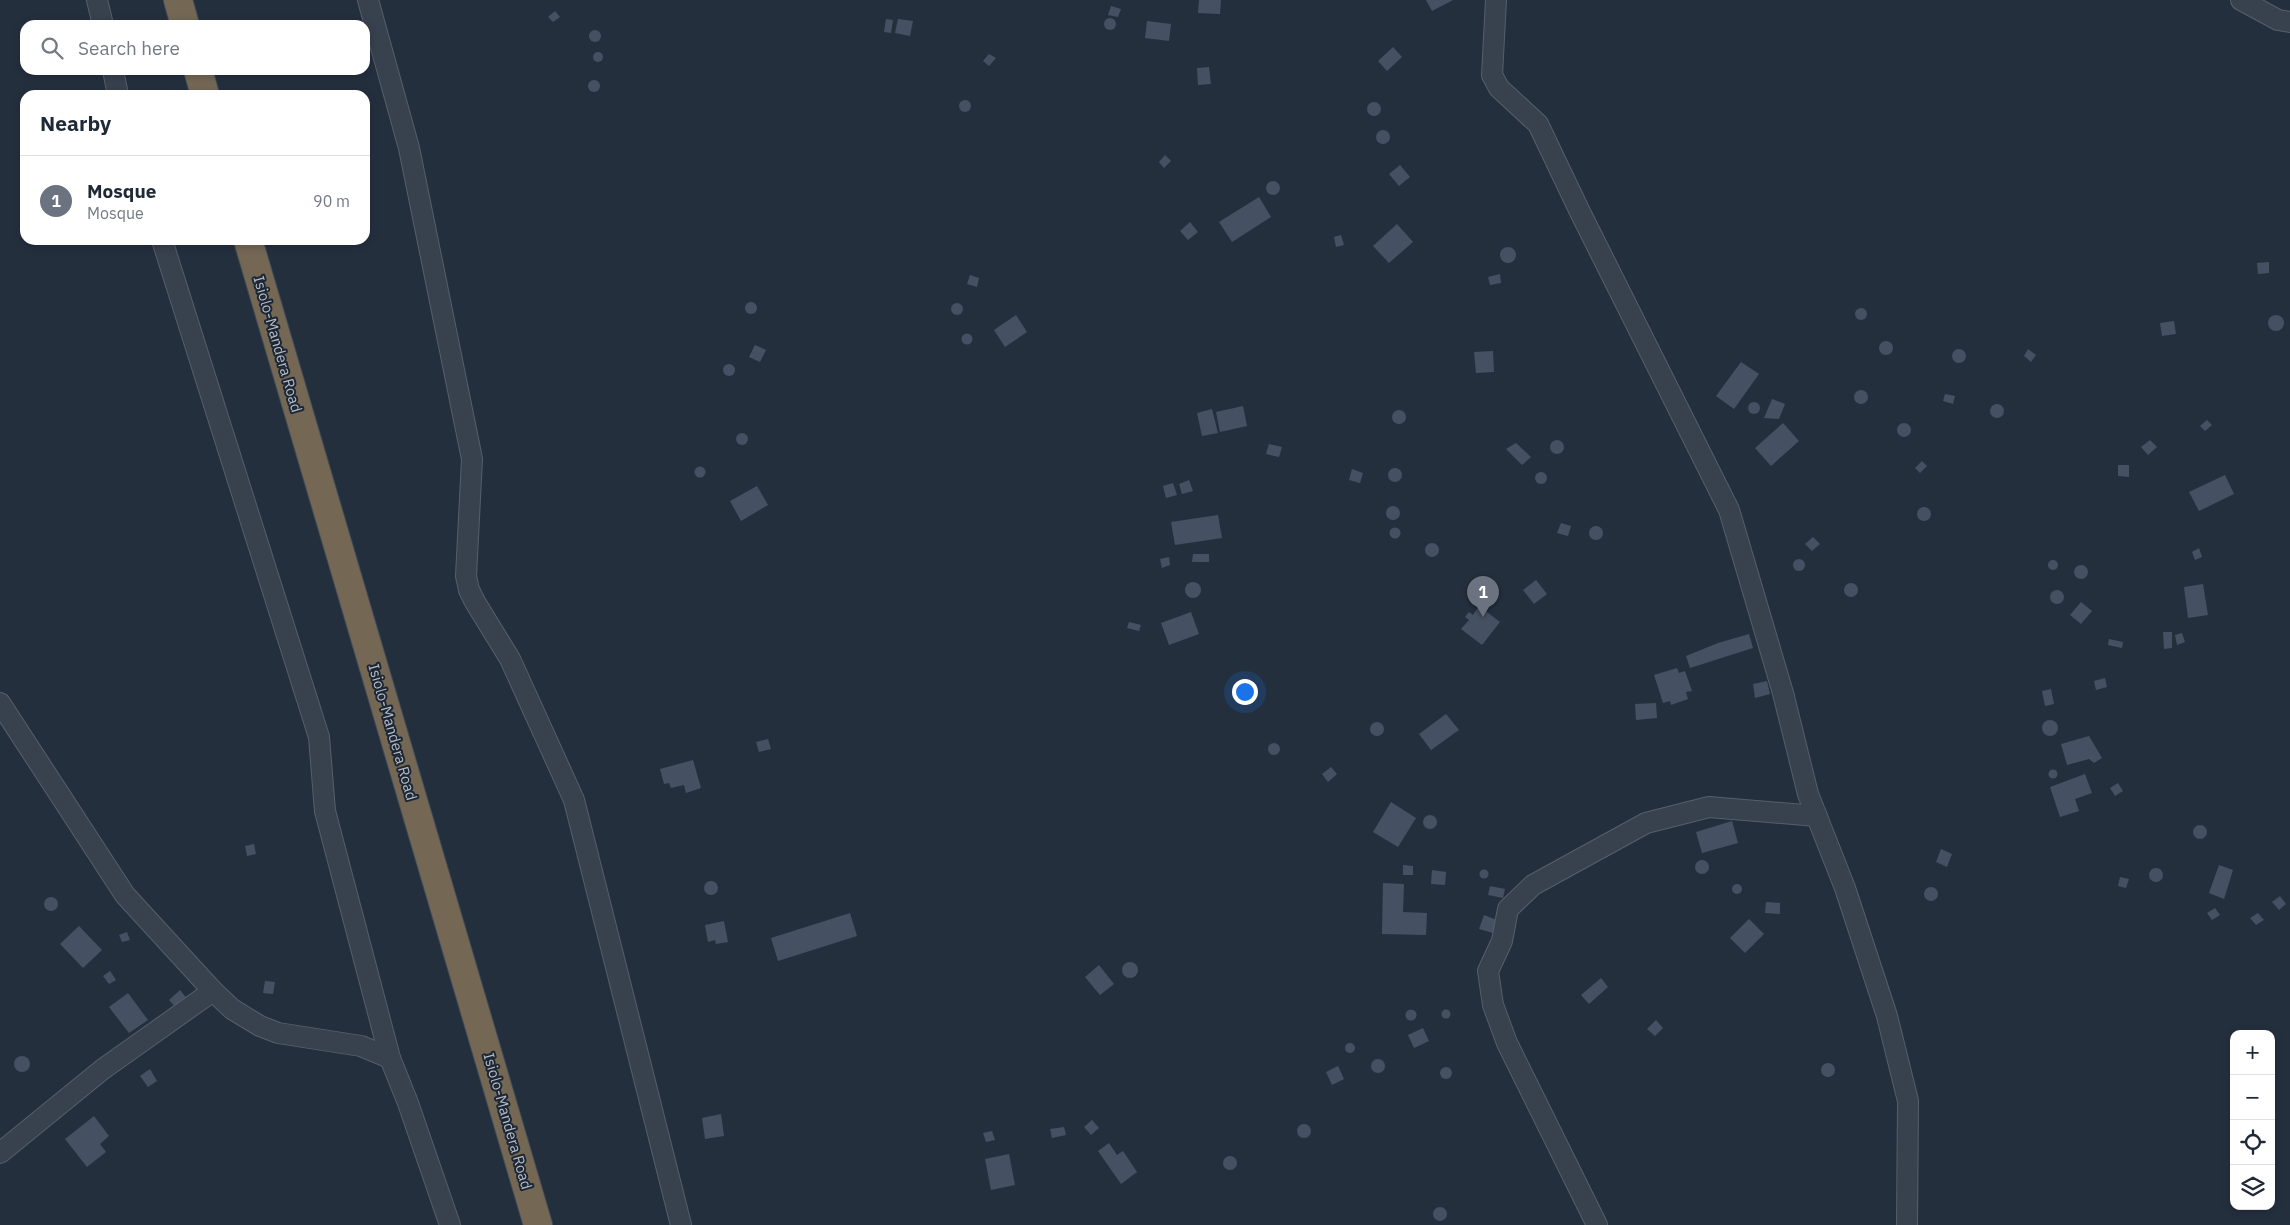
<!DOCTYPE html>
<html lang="en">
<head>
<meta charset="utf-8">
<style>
  :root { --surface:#fff; --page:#f6f6f7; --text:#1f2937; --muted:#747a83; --line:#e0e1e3; --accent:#0b8043 }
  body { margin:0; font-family:"IBM Plex Sans",sans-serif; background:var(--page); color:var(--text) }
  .controls { position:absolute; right:15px; bottom:15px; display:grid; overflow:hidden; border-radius:10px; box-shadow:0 2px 8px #0003 }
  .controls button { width:45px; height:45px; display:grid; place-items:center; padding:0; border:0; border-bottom:1px solid var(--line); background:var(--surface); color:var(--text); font:25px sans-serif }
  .you { position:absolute; left:1244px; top:691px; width:18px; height:18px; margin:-12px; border:4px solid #fff; border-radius:50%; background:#1a73e8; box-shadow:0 0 0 8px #1a73e833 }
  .badge { display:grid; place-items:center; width:32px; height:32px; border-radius:50%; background:var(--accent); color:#fff; font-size:16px; font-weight:700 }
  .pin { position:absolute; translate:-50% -41px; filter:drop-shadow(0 1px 2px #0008) }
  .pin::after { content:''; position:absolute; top:26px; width:18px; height:15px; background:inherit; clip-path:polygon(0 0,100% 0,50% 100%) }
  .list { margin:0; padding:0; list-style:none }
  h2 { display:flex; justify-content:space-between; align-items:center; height:65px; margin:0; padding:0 20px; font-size:21px }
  h2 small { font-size:16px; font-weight:400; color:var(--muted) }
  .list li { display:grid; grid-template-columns:32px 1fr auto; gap:15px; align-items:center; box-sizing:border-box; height:90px; padding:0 20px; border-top:1px solid var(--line) }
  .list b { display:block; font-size:19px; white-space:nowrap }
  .list p { margin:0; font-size:16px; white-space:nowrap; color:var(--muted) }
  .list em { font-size:16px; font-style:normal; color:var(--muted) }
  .icon { flex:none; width:28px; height:28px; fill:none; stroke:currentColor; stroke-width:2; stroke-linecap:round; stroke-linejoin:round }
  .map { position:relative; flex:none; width:2290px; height:1225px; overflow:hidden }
  .search { position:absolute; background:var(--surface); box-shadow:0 2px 8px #0003; left:20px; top:20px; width:350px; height:55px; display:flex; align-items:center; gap:12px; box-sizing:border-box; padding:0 18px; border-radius:15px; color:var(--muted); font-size:19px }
  .panel { position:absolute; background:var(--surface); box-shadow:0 2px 8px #0003; left:20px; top:90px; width:350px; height:155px; border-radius:15px }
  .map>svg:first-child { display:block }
  .building { fill:#455162 }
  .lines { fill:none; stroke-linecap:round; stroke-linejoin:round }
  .minor-casing { stroke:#565f6c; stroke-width:22 }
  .highway-casing { stroke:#434c59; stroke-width:30 }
  .minor { stroke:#38414e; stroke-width:20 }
  .highway { stroke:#746855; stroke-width:28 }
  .labels { text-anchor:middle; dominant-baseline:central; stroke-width:4; stroke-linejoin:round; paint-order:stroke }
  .street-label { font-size:15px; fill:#b4bcc9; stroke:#1d2633 }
</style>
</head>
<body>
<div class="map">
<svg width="2290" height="1225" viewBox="0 0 2290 1225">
  <rect width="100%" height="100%" fill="#242f3e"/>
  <g class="building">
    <polygon points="1199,0 1221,0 1220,14 1198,13"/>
    <polygon points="1426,0 1453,0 1432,11"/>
    <polygon points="1111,6 1121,9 1118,17 1108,15"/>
    <polygon points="555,11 560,17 553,22 548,17"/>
    <circle cx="1110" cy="24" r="6"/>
    <polygon points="886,19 893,20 891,33 884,32"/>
    <polygon points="898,19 913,21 910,36 895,33"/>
    <polygon points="1147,21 1171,24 1169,41 1145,38"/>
    <circle cx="595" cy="36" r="6"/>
    <polygon points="1393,47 1402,57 1387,71 1378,61"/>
    <circle cx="598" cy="57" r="5"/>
    <polygon points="989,54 996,58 989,66 983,61"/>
    <polygon points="1209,67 1211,84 1198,85 1197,68"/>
    <circle cx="594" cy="86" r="6"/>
    <circle cx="965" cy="106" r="6"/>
    <circle cx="1374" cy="109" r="7"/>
    <circle cx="1383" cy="137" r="7"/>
    <polygon points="1165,155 1171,161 1164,168 1159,162"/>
    <polygon points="1400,165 1410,177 1399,186 1389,174"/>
    <circle cx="1273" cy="188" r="7"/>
    <polygon points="1259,197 1271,217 1232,242 1219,222"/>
    <polygon points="1190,222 1198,232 1188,240 1180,231"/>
    <polygon points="1397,224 1413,242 1389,263 1373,246"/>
    <polygon points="1341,235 1344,245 1336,247 1334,237"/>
    <circle cx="1508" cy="255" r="8"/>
    <polygon points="2269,262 2269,273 2258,274 2257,263"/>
    <polygon points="1500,274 1501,283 1490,285 1488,277"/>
    <polygon points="970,275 979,278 977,287 967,284"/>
    <circle cx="751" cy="308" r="6"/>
    <circle cx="957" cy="309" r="6"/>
    <circle cx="1861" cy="314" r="6"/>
    <polygon points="1016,315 1027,332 1005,347 994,330"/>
    <circle cx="2276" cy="323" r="8"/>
    <polygon points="2174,321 2176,334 2162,336 2160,323"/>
    <circle cx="967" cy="339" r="5.5"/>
    <circle cx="1886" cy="348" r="7"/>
    <polygon points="755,345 766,350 760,362 749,357"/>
    <polygon points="2028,349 2036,355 2031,362 2024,356"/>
    <circle cx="1959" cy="356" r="7"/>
    <polygon points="1493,351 1494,372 1476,373 1474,352"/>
    <polygon points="1741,362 1759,374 1734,409 1716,396"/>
    <circle cx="729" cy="370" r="6"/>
    <circle cx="1861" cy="397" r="7"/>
    <polygon points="1945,394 1955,396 1953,404 1943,401"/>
    <polygon points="1772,399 1785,404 1779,419 1764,418"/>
    <circle cx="1754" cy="408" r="6"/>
    <circle cx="1997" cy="411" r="7"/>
    <polygon points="1243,406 1247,426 1220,432 1216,412"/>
    <polygon points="1212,409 1218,433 1202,436 1197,413"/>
    <circle cx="1399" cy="417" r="7"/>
    <polygon points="2207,420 2212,425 2205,431 2200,426"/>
    <polygon points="1783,423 1799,441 1771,466 1755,448"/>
    <circle cx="1904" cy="430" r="7"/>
    <circle cx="742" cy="439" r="6"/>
    <polygon points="2150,440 2157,447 2148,455 2141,447"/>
    <circle cx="1557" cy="447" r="7"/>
    <polygon points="1516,443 1531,457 1522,465 1506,449"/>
    <polygon points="1269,444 1282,447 1279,457 1266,454"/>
    <polygon points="1922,461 1927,466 1920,473 1915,468"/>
    <polygon points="2118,465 2129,465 2129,477 2118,476"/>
    <circle cx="700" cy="472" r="5.5"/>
    <circle cx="1395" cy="475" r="7"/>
    <polygon points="1352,469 1363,473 1360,483 1349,480"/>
    <circle cx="1541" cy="478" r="6"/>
    <polygon points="2225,475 2234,494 2199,511 2189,492"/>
    <polygon points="1189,480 1193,491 1182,494 1179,484"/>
    <polygon points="1173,483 1177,495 1166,498 1163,486"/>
    <polygon points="757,486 768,505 741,521 730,501"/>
    <circle cx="1393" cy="513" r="7"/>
    <circle cx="1924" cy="514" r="7"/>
    <polygon points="1218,515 1222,538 1175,545 1171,522"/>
    <polygon points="1561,523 1571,526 1568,536 1557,533"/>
    <circle cx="1596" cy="533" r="7"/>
    <circle cx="1395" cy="533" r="5.5"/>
    <polygon points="1813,537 1820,544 1812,551 1805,544"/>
    <circle cx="1432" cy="550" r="7"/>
    <polygon points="2199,548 2202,557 2195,560 2192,552"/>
    <polygon points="1193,554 1209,554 1209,562 1192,562"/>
    <polygon points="1169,557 1170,565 1162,568 1160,559"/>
    <circle cx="1799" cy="565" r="6"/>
    <circle cx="2053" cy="565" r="5"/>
    <circle cx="2081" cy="572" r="7"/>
    <polygon points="1536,580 1547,594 1534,604 1523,590"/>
    <circle cx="1193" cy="590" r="8"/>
    <circle cx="1851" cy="590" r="7"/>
    <polygon points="2203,584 2208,615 2188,618 2184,587"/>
    <circle cx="2057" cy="597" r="7"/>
    <polygon points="2081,602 2092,611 2081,624 2070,615"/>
    <polygon points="1479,606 1500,622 1482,645 1461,629 1469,620 1465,617 1469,612 1473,615"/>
    <polygon points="1191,612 1199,634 1169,645 1161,623"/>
    <polygon points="1129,622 1141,625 1139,631 1127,628"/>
    <polygon points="2163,632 2172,632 2172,648 2164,649"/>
    <polygon points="2182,633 2185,642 2177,645 2175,635"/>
    <polygon points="1749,634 1753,648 1690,668 1686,656 1718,643"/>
    <polygon points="2109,639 2123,642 2122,648 2108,645"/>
    <polygon points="1677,668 1679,673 1685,671 1692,691 1686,692 1688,699 1671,705 1670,701 1663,703 1654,675"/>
    <polygon points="2105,678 2107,687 2096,690 2094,681"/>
    <polygon points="1767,681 1770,694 1755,698 1753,684"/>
    <polygon points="2051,689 2054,704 2045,706 2042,691"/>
    <polygon points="1656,703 1657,718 1636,720 1635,704"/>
    <polygon points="1446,714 1459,730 1431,750 1419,734"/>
    <circle cx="2050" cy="728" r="8"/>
    <circle cx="1377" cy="729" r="7"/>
    <polygon points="2089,736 2102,758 2094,763 2089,759 2067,765 2061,744"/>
    <polygon points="768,739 771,749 759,752 756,742"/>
    <circle cx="1274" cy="749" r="6"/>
    <polygon points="693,760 701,788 686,793 684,785 671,788 669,783 664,784 660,769"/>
    <polygon points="1331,767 1337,774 1328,782 1322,774"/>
    <circle cx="2053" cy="774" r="4.5"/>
    <polygon points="2085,774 2092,793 2075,799 2079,811 2060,817 2050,787"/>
    <polygon points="2118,783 2123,791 2115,796 2110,788"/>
    <polygon points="1391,802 1416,818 1398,847 1373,832"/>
    <circle cx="1430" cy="822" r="7"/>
    <polygon points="1732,821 1738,843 1702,853 1696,832"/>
    <circle cx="2200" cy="832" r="7"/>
    <polygon points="254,844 256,854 247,856 245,846"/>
    <polygon points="1941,849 1952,854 1947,867 1936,862"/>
    <circle cx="1702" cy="867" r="7"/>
    <polygon points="1403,865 1413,866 1413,875 1403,875"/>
    <polygon points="2219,865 2233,870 2224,899 2209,893"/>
    <circle cx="2156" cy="875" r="7"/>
    <circle cx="1484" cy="874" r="4.5"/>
    <polygon points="1432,870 1446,872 1445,885 1431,884"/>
    <polygon points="2120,877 2129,879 2126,888 2118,886"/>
    <circle cx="711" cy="888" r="7"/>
    <polygon points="1383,883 1404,884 1403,912 1427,913 1426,935 1382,934"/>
    <circle cx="1737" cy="889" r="5"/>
    <polygon points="1490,886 1505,889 1503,898 1488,895"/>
    <circle cx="1931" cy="894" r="7"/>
    <polygon points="2280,896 2286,904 2279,910 2272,902"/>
    <circle cx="51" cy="904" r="7"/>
    <polygon points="1766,902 1780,903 1780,914 1765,913"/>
    <polygon points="2215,908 2220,915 2212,920 2207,913"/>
    <polygon points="850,913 857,936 778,961 771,938"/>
    <polygon points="2258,913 2264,920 2256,925 2250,918"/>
    <polygon points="1484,915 1497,920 1493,933 1479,929"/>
    <polygon points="1749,919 1764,934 1745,953 1730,938"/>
    <polygon points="724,921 728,942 716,944 715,940 708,942 705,925"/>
    <polygon points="79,926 102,950 83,968 60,944"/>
    <polygon points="127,932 130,940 122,942 119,935"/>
    <circle cx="1130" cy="970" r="8"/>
    <polygon points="1099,965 1114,984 1100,995 1085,977"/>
    <polygon points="110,971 116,980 109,984 103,976"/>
    <polygon points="1601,978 1608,987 1589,1004 1581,995"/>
    <polygon points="265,981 275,982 273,994 263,993"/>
    <polygon points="180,990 189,1001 179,1011 169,1000"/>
    <polygon points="128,993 148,1020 129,1033 109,1007"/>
    <circle cx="1446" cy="1014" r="4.5"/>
    <circle cx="1411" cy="1015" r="5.5"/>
    <polygon points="1656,1020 1663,1028 1655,1036 1647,1029"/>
    <polygon points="1423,1028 1429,1041 1414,1048 1408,1035"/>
    <circle cx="1350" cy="1048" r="5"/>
    <circle cx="22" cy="1064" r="8"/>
    <circle cx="1378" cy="1066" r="7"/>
    <circle cx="1828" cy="1070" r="7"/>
    <polygon points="1338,1066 1344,1079 1332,1085 1326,1072"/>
    <circle cx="1446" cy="1073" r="6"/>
    <polygon points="150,1069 157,1081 148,1087 140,1076"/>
    <polygon points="721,1114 724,1136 705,1139 702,1118"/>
    <polygon points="94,1116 109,1136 100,1144 106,1152 87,1167 65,1139"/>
    <polygon points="1092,1120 1099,1128 1091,1135 1084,1127"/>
    <circle cx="1304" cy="1131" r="7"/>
    <polygon points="1064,1127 1066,1135 1052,1138 1050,1129"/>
    <polygon points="992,1131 995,1140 986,1142 983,1133"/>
    <polygon points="1109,1143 1117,1155 1123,1151 1137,1172 1121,1184 1098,1151"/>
    <polygon points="1009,1154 1015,1185 991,1190 985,1159"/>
    <circle cx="1230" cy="1163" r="7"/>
    <circle cx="1440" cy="1214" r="7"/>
  </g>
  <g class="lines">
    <g class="minor-casing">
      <g id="minor">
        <polyline points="97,0 103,25"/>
        <polyline points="368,0 409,148 472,459 466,576 469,590 475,602 510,659 574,800 681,1225"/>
        <polyline points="1496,0 1492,75 1499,88 1538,124 1580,212 1729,510 1783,693 1808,794 1845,888 1887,1016 1908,1101 1907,1225"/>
        <polyline points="2241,0 2278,20 2290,22"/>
        <polyline points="113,70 118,95"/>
        <polyline points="162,240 319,737 325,811 390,1058 408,1103 450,1225"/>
        <polyline points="0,703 125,895 213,991 232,1009 260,1026 278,1033 361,1046 390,1058"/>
        <polyline points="0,1153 103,1069 213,991"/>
        <polyline points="1597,1225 1507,1043 1493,1005 1488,971 1502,941 1508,909 1533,885 1646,823 1709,807 1817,816"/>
      </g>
    </g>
    <g class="highway-casing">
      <g id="highway">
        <polyline points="178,0 185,25"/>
        <polyline points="198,70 205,95"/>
        <polyline points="248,240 538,1225"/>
      </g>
    </g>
    <use href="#minor" class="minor"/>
    <use href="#highway" class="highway"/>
  </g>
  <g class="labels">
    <g class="street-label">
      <text transform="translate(278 344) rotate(74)">Isiolo-Mandera Road</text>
      <text transform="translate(393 732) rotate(74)">Isiolo-Mandera Road</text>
      <text transform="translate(508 1121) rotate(74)">Isiolo-Mandera Road</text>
    </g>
  </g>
</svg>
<div class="controls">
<button>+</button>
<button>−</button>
<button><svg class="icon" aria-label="locate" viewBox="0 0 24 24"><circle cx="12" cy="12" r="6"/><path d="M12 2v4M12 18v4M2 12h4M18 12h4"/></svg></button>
<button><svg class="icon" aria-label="layers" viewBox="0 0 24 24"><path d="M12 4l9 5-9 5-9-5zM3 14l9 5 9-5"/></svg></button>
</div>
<div class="you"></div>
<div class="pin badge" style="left:1483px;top:617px;background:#6b7280">1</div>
<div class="search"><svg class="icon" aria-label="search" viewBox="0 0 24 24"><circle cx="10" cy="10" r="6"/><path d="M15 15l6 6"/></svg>Search here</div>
<section class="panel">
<h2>Nearby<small></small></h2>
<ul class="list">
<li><span class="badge" style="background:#6b7280">1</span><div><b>Mosque</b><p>Mosque</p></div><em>90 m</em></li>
</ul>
</section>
</div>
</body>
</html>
